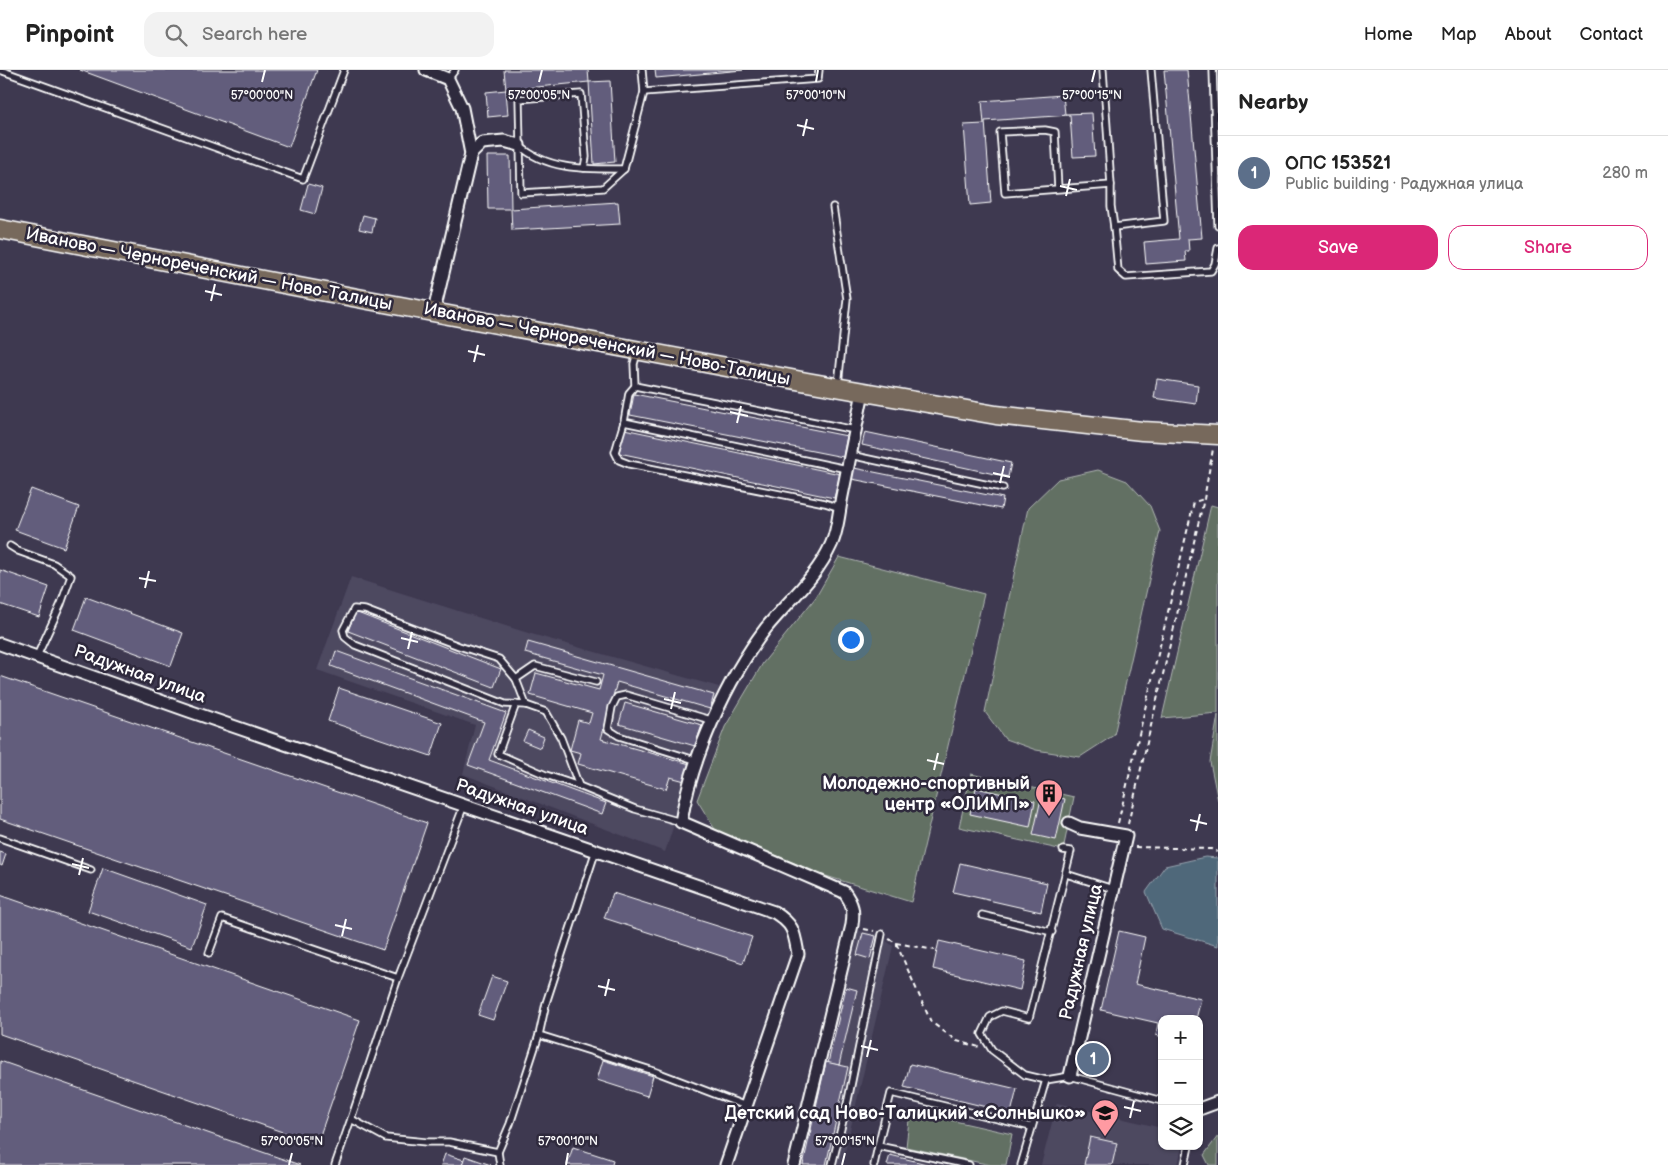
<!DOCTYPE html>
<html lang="en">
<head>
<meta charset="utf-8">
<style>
  :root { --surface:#fff; --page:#f2f2f2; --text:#222; --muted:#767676; --line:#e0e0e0; --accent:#db2777 }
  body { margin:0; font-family:"Balsamiq Sans",sans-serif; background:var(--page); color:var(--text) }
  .controls { position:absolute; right:15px; bottom:15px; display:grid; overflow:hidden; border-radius:10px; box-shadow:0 1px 4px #0004 }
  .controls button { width:45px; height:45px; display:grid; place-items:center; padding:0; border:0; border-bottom:1px solid var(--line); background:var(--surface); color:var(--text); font:25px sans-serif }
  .you { position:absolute; left:850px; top:569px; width:18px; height:18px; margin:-12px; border:4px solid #fff; border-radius:50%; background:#1a73e8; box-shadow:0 0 0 8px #1a73e833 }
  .badge { display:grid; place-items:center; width:32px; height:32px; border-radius:50%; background:var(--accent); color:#fff; font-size:16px; font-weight:700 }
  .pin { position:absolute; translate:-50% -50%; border:2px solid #fff; box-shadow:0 1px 5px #0006 }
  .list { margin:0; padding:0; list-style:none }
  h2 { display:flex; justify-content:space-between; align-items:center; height:65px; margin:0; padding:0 20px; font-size:21px }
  h2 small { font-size:16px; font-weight:400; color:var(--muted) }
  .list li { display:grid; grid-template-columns:32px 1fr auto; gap:15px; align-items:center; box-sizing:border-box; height:75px; padding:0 20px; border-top:1px solid var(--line) }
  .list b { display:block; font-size:19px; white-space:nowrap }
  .list p { margin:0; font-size:16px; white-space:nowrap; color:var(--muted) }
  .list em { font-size:16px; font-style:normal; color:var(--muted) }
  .actions { display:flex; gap:10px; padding:15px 20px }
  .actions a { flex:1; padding:11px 0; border:1px solid var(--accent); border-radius:15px; text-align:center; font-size:18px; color:var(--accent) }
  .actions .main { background:var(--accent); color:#fff }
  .icon { flex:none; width:28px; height:28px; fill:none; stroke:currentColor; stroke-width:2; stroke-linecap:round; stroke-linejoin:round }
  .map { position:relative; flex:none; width:1218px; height:1095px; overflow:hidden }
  header { display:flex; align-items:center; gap:30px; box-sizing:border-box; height:70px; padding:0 25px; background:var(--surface); border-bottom:1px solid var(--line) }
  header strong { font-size:24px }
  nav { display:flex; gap:28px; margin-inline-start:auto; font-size:18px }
  .search { width:350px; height:45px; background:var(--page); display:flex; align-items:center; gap:12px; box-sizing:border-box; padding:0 18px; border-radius:15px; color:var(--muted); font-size:19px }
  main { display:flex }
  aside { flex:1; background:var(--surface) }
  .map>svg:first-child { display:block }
  .built { fill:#4d4860 }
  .green { fill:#626f64; stroke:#b0b7b2 }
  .water { fill:#50687a; stroke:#96a4af }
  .building { fill:#625d7b; stroke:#fff }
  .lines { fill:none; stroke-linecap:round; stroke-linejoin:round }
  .lane-casing { stroke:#fff; stroke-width:9 }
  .street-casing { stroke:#fff; stroke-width:15 }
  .primary-casing { stroke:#fff; stroke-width:21 }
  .path { stroke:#fff; stroke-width:2; stroke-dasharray:5 4; stroke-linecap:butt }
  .lane { stroke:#2f2a3d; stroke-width:5.5 }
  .street { stroke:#2f2a3d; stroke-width:11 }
  .primary { stroke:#77695c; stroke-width:18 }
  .ticks { fill:none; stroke:#fff; stroke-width:2 }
  .labels { text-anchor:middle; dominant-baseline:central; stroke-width:5; stroke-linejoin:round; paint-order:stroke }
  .street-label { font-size:18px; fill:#fff; stroke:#2f2a3d }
  .poi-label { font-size:18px; font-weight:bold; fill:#fff; stroke:#2f2a3d; text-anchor:end }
  .ticks-label { font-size:12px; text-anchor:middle; fill:#fff; stroke:#2f2a3d; stroke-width:5; stroke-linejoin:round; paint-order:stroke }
</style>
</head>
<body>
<header>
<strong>Pinpoint</strong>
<div class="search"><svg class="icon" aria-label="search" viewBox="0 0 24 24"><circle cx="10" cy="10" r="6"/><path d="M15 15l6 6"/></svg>Search here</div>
<nav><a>Home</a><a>Map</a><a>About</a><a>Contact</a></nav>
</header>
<main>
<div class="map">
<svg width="1218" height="1095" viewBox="0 0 1218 1095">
  <rect width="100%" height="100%" fill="#3e3950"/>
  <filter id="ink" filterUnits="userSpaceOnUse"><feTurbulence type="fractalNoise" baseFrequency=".02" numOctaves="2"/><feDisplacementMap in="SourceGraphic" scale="10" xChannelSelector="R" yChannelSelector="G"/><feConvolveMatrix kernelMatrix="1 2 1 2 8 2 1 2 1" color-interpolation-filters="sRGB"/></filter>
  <g filter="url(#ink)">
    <g class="built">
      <polygon points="351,507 528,563 719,617 665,782 463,704 475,655 317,600"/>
      <polygon points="855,860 877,864 893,876 842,1095 796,1095"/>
      <polygon points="1057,1033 1162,1058 1162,1076 1182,1076 1178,1095 1041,1095"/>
    </g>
    <g class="green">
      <polygon points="1098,400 1127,411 1150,436 1160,461 1114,665 1080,687 1036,680 1005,669 985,642 1028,438 1058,409"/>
      <polygon points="1211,435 1218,437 1218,643 1162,648"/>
      <polygon points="839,487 984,524 911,832 826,806 716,761 697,730 725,657 763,593 816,527"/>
      <polygon points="1218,645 1218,731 1210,692"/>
      <polygon points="971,704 1074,727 1063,780 959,757"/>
      <polygon points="910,1041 1012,1064 1006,1095 991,1095 906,1077"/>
      <polygon points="1218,1066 1218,1095 1209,1095 1204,1085"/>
    </g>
    <polygon class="water" points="1205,787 1218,788 1218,876 1162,859 1146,822 1165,796"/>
    <g class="building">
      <polygon points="80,0 317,0 289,77"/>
      <polygon points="504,0 588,0 589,12 506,20"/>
      <polygon points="655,0 743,0 656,8"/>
      <polygon points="1164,0 1187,0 1202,168 1188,169 1189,181 1185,181 1186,191 1146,194 1144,172 1179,169"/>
      <polygon points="610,11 615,92 594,94 589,12"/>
      <polygon points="506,20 508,45 488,47 486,22"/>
      <polygon points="1063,25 1065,44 1092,43 1095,86 1073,87 1070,45 985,51 991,133 970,135 964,55 984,54 982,31"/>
      <polygon points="487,86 510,86 511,139 488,139"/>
      <polygon points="308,114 322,118 315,144 301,140"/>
      <polygon points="618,132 620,154 512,160 511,139"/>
      <polygon points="363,145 375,148 372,162 359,159"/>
      <polygon points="1157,309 1198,315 1196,334 1154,328"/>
      <polygon points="634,324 847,366 843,387 630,345"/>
      <polygon points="624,359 840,404 834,428 619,383"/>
      <polygon points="865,362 1011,393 1008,407 862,375"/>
      <polygon points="854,398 1003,428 1001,439 852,409"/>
      <polygon points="31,419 79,437 64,478 15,460"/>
      <polygon points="0,500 49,517 39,547 0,534"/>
      <polygon points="86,527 183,563 171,596 74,560"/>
      <polygon points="355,542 501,599 494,617 348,561"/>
      <polygon points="528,572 714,625 710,639 617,612 601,669 690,694 685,711 670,707 666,719 578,694 581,683 570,680 578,650 589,653 592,643 530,625 536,603 599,620 603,605 525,583"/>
      <polygon points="336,581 506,643 489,690 606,733 602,744 468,695 484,652 331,596"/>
      <polygon points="0,606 427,753 383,880 0,749"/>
      <polygon points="339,618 442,653 431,686 328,651"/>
      <polygon points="625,633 702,655 695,676 619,654"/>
      <polygon points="528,660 544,667 540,678 523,671"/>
      <polygon points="976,718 1035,731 1030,757 970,744"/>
      <polygon points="1042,724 1065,729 1056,770 1033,765"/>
      <polygon points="0,782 6,784 2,796 0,795"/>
      <polygon points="960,793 1047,813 1041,842 953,822"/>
      <polygon points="103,798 207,835 192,877 88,841"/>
      <polygon points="613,823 752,867 743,893 604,848"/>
      <polygon points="0,825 360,950 317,1074 0,964"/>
      <polygon points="1119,861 1145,867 1135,914 1201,929 1196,949 1162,949 1162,967 1156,965 1158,953 1101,940"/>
      <polygon points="863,863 876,866 870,889 857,885"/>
      <polygon points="939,871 1026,891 1020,920 933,899"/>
      <polygon points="492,906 507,911 493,950 478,945"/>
      <polygon points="846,917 857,920 839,995 828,993"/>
      <polygon points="603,990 653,1006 647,1026 597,1010"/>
      <polygon points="0,991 300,1095 0,1095"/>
      <polygon points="826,992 848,997 826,1095 803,1095"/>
      <polygon points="910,994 1017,1019 1011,1043 904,1017"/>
      <polygon points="1090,1067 1117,1073 1112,1095 1084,1095"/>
      <polygon points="573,1077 613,1090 612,1095 567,1095"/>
      <polygon points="445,1084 464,1090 462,1095 441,1095"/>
      <polygon points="890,1085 931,1095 887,1095"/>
      <polygon points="465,1086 491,1095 462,1095"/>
    </g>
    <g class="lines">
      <g class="lane-casing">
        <g id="lane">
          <polyline points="0,0 303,109 344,0"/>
          <polyline points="1151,0 1164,151 1114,157 1118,200 1126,207 1211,201 1215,194 1218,178"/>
          <polyline points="1213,0 1218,156"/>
          <polyline points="448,9 455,0"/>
          <polyline points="644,22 818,9 819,0"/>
          <path d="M519 75C547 101 588 99 624 99L644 22 642 0"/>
          <polyline points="584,98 586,87 581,24 519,29 521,123 603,118 624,99"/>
          <polyline points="1111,115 1111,136 1114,157"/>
          <polyline points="1058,119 1055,62 1045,60 1000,62 1005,123 1111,115 1103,0"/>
          <polyline points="833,137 847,229 838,315"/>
          <polyline points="637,283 634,294 635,316 855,360"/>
          <polyline points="635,316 629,323 624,352 847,399"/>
          <polyline points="624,352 615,382 619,390 629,394 825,433 840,438"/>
          <polyline points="850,385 1003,418"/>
          <polyline points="10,476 18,481 54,494 71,506 61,534 37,586"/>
          <polyline points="516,609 499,589 459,576 365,540 354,539 343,560 345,567 355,575 505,634 526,635"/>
          <polyline points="596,612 535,596 516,609 526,635 546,642 561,668 579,716 635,739 681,752"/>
          <polyline points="516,634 498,684 546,705 579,716"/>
          <polyline points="698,691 619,666 608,659 612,637 617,627 626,625 714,651"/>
          <polyline points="464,735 398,908 351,1049 386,1068 426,1072 449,1072 498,1082"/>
          <polyline points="0,768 91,800"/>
          <polyline points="596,780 546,933 539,965 654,1001 746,1036"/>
          <polyline points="1066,804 1113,819"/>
          <polyline points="982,845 1052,862"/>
          <polyline points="209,883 222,848 398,908"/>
          <polyline points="1046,1010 1025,1005 992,980 982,964 990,947 1002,941 1029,948 1071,781 1063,780"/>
          <polyline points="335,1095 351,1049"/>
          <polyline points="500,1095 498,1082 510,1054 539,965"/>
          <polyline points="832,1095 848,1030 882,864"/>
          <polyline points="874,1095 878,1076"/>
          <polyline points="969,1095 878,1076 891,1023 1031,1057"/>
          <polyline points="1021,1095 1046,1010 1070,1006 1162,1031"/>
          <polyline points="1185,1095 1189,1076"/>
        </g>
      </g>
      <g class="street-casing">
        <g id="street">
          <polyline points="426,0 448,9 462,38 471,84"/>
          <polyline points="434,241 471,84 482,73 504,71 519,75"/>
          <path d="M0 574 189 641 774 842C794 855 794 861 798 884L726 1095"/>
          <polyline points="1069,753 1080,758 1126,766 1070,1006"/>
          <polyline points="1199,1039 1218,1032"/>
          <path d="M794 1095 852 855C854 841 853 834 844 822L681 752C691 688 727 609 766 558 789 530 816 508 831 475 838 461 839 441 842 426 849 391 856 357 863 322"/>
        </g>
      </g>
      <g class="primary-casing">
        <polyline id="primary" points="0,159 299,217 807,312 996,345 1142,361 1218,365"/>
      </g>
      <g class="path">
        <polyline points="1118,753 1194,432 1204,429"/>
        <polyline points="1128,754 1204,429 1213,379"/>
        <polyline points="1135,777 1211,779 1218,782"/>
        <polyline points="864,859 874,861"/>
        <polyline points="889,869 896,873 931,952 957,971 979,977"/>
        <polyline points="896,873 935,880"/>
      </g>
      <use href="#lane" class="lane"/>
      <use href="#street" class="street"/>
      <use href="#primary" class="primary"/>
    </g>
  </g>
  <path class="ticks" d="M262 12 265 0M539 12 542 0M816 12 818 0M1092 12 1095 0M797 55 814 59M803 66 807 49M1060 116 1077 120M1066 126 1070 109M205 221 222 225M211 231 215 214M468 281 485 285M474 292 478 275M730 342 748 346M737 353 741 336M993 403 1010 407M1000 413 1004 396M139 508 156 511M145 518 149 501M401 568 418 572M408 579 412 562M664 629 681 633M671 639 675 622M927 690 944 694M934 700 938 683M1190 750 1207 754M1196 761 1200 744M72 794 89 798M79 805 83 788M335 855 352 859M342 866 346 849M598 916 615 920M605 926 609 909M861 976 878 980M867 987 871 970M1124 1037 1141 1041M1130 1048 1134 1031M289 1095 292 1083M566 1095 568 1083M842 1095 845 1083"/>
  <defs>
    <g id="building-pin" transform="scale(1.4375)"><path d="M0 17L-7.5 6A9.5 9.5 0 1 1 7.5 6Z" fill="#ff9aa2" stroke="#2f2a3d"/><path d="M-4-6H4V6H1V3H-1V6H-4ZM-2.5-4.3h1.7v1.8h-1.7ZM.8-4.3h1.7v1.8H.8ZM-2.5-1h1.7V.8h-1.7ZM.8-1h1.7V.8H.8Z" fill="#111"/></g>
    <g id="school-pin" transform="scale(1.4375)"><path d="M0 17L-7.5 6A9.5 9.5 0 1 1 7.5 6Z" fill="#ff9aa2" stroke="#2f2a3d"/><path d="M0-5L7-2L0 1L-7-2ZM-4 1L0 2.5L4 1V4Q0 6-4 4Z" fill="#111"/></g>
  </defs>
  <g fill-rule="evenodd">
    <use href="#building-pin" x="1049" y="723"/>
    <use href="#school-pin" x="1105" y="1043"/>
  </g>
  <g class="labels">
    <g class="street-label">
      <text transform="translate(209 199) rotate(11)">Иваново — Чернореченский — Ново-Талицы</text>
      <text transform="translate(607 274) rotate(11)">Иваново — Чернореченский — Ново-Талицы</text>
      <text transform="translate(140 604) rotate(20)">Радужная улица</text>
      <text transform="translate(522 737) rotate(19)">Радужная улица</text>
      <text transform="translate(1081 882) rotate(-77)">Радужная улица</text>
    </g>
    <g class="poi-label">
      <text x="1030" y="713">Молодежно-спортивный<tspan x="1030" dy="21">центр «ОЛИМП»</tspan></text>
      <text x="1086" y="1043">Детский сад Ново-Талицкий «Солнышко»</text>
    </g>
  </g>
  <g class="ticks-label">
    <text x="262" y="29">57°00'00"N</text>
    <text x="539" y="29">57°00'05"N</text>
    <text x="816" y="29">57°00'10"N</text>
    <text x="1092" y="29">57°00'15"N</text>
    <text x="292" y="1075">57°00'05"N</text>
    <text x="568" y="1075">57°00'10"N</text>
    <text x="845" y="1075">57°00'15"N</text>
  </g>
</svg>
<div class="controls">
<button>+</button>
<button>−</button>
<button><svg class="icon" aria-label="layers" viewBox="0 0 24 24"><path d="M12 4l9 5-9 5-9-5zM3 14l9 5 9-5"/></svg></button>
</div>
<div class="you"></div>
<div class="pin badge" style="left:1093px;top:989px;background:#5c6f8a">1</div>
</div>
<aside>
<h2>Nearby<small></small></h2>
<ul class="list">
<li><span class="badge" style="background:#5c6f8a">1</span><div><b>ОПС 153521</b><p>Public building · Радужная улица</p></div><em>280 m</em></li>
</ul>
<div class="actions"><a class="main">Save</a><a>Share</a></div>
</aside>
</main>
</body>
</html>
